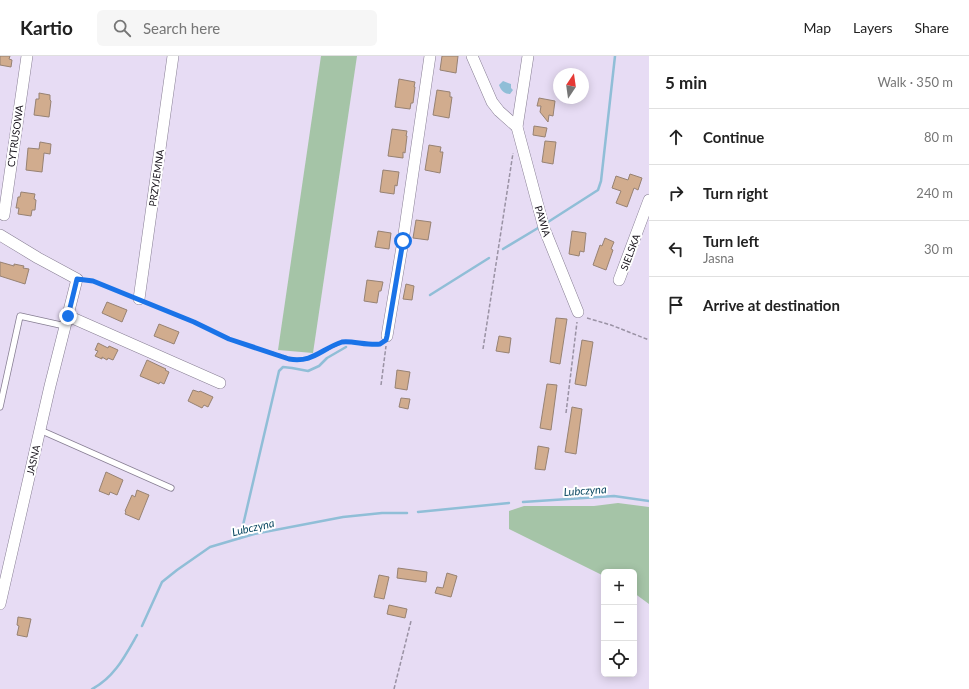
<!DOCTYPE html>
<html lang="en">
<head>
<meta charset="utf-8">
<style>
  :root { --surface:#fff; --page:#f6f6f6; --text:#222; --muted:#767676; --line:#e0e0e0 }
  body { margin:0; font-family:Lato,sans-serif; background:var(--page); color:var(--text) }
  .controls { position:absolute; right:12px; bottom:12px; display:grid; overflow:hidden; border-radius:6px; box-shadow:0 2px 10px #0003 }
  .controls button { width:36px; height:36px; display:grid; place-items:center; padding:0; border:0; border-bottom:1px solid var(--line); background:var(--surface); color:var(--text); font:20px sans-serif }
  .compass { position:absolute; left:553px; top:12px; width:36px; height:36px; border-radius:50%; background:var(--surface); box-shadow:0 2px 10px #0003; rotate:13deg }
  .stop { position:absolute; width:12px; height:12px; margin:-9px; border:3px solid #1a73e8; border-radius:50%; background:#fff }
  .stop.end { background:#1a73e8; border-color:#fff; box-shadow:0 1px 4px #0008 }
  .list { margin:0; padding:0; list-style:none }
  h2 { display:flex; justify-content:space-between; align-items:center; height:52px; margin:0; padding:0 16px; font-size:17px }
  h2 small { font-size:13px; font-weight:400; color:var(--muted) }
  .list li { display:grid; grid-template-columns:26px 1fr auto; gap:12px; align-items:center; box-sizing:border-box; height:56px; padding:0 16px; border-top:1px solid var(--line) }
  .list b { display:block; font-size:15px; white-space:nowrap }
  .list p { margin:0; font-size:13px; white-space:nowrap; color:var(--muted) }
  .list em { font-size:13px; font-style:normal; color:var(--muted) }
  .icon { flex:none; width:22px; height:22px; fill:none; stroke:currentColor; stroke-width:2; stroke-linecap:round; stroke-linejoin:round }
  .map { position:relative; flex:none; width:649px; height:633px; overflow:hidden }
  header { display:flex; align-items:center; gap:24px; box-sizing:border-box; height:56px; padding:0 20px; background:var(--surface); border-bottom:1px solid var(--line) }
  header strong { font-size:19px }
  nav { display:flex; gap:22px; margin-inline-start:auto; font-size:14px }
  .search { width:280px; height:36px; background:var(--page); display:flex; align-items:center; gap:10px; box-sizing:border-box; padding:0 14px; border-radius:6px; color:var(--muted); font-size:15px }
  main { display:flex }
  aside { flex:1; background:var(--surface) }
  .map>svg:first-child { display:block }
  .green { fill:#a5c4a7 }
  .water { fill:#90bed7 }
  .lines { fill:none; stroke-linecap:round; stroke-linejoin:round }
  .stream { stroke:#90bed7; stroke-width:2.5 }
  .building { fill:#d1ac8e; stroke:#978273 }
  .service-casing { stroke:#877e93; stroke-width:7 }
  .minor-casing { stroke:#877e93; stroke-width:12 }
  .path { stroke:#9a92a4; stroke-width:1.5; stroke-dasharray:4 2; stroke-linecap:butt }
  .service { stroke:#fff; stroke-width:5.5 }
  .minor { stroke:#fff; stroke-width:11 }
  .route { stroke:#1a73e8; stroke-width:5 }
  .labels { text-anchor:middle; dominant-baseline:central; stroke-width:4; stroke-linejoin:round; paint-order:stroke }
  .street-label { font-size:10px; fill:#16121a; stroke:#fff }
  .water-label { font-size:11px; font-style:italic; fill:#0a4761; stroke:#fff }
</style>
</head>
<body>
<header>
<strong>Kartio</strong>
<div class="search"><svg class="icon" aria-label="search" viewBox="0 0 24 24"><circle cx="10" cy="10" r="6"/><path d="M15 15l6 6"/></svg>Search here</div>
<nav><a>Map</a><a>Layers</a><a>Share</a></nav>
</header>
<main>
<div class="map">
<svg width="649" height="633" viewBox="0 0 649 633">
  <rect width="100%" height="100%" fill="#e7dcf4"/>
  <g class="green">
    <polygon points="321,0 357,0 313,297 278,294"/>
    <polygon points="618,447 649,451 649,548 634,537 634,516 604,516 604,520 509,473 509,455 524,450 594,450"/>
  </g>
  <path class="water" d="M503 25 511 28V32L513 34 510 38C505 38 501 35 499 29Z"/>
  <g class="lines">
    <g class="stream">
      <polyline points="548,166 598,134 601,125 615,0"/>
      <polyline points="503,193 538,172"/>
      <polyline points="430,239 489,202"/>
      <polyline points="523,446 614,440 649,445"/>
      <polyline points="418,456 509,447"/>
      <polyline points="240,482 279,315 283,311 292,312 308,315 319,310 327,302 346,291"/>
      <polyline points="142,570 162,526 177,514 210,491 254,478 343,461 382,457 407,457"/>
      <path d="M92 633C114 622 125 600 137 579"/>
    </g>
  </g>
  <g class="building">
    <polygon points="0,0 10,0 9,3 12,4 11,11 0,9"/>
    <polygon points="442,0 458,0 456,17 440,14"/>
    <polygon points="399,23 415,26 414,31 415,31 413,47 411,47 410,53 395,51"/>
    <polygon points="437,34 450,36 450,41 452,41 449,62 433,59"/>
    <polygon points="39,37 50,39 50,44 51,45 49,61 34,59 36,43 39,43"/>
    <polygon points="539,42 555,45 553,60 549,59 548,66 540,56 541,50 537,50"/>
    <polygon points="534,70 547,72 545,81 533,79"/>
    <polygon points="392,73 407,75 406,80 407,80 405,97 403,96 403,102 388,100"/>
    <polygon points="545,85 556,86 553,108 542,106"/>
    <polygon points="40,86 51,88 50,98 44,97 42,116 26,114 28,92 39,93"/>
    <polygon points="429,89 441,91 440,96 443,96 440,117 425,114"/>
    <polygon points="383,114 399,116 397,130 395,129 394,138 380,136"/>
    <polygon points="630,118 642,122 638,134 634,132 627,151 616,147 621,135 612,132 616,120 628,124"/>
    <polygon points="21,136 35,138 34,143 36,144 35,154 32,154 31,160 18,158 19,152 16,152 18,141 20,141"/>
    <polygon points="416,164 431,166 428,184 413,182"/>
    <polygon points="378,175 391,177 389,193 375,191"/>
    <polygon points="572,175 586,177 584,196 580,195 579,200 569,198"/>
    <polygon points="605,182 614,186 611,193 613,194 606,214 593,209 600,189 602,190"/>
    <polygon points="0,206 14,210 14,208 24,210 23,212 29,213 25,228 0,220"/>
    <polygon points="367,224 383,226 381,235 379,235 377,247 364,245"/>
    <polygon points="406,228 414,230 412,244 403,243"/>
    <polygon points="107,246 127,254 122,266 102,257"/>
    <polygon points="556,262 567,263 560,308 550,306"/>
    <polygon points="159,268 179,276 174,288 154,280"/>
    <polygon points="499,280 511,282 509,297 496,295"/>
    <polygon points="582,284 593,286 586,330 575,328"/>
    <polygon points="98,287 108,292 109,290 118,294 113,304 108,302 107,304 102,301 102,303 95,300 98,295 95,294"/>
    <polygon points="147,304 166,313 165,314 169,316 164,328 160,326 159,328 140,320"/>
    <polygon points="397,314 410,316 407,334 395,332"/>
    <polygon points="547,328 557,329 551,374 540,372"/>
    <polygon points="193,334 199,336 200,335 213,341 208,351 204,349 202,352 188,345"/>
    <polygon points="401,342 410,343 408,353 399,351"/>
    <polygon points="572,351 582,353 576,398 565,396"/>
    <polygon points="538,390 549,392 545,414 535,413"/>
    <polygon points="106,416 123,424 117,439 110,436 109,439 99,435"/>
    <polygon points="137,434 149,439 139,464 125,458 126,456 125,455 132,439 135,441"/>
    <polygon points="398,512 427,516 426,526 397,522"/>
    <polygon points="447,517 457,520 451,541 435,537 437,531 443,532"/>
    <polygon points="379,519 389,521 384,543 374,541"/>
    <polygon points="389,549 407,553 405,562 387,558"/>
    <polygon points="18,561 31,563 27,581 17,579 19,570 17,569"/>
  </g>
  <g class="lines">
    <g class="service-casing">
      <g id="service">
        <polyline points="0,351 20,260 65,270"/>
        <polyline points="40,374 171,432"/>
      </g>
    </g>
    <g class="minor-casing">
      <g id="minor">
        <polyline points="472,0 492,46 499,55 517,71"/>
        <polyline points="528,0 517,71 544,172 578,256"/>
        <polyline points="4,159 27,0"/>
        <polyline points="0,179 38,202 77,223 50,330 0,548"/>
        <polyline points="619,224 649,144"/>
        <polyline points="139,243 173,0"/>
        <polyline points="68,260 220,327"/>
        <polyline points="387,280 403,185 430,0"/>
      </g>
    </g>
    <g class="path">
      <polyline points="87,224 93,225 130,240"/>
      <polyline points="149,247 194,266 229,283 298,304 307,304 344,286 376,289 381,288"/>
      <polyline points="587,262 611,269 649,284"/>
      <polyline points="483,293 513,97"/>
      <polyline points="381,329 386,290"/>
      <polyline points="566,357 577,266"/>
      <polyline points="394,633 411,565"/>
    </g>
    <use href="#service" class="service"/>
    <use href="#minor" class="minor"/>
  </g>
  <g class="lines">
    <path class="route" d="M68 260 77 223 93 225 194 266 229 283 289 303C313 307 321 293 342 286 350 284 369 290 380 288L386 284 387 280 403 185"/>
  </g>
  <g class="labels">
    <g class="street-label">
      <text transform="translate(15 80) rotate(-82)">CYTRUSOWA</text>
      <text transform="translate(156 122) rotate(-82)">PRZYJEMNA</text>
      <text transform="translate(543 165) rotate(73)">PAWIA</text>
      <text transform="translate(630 196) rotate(-69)">SIELSKA</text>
      <text transform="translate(33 404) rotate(-77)">JASNA</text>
    </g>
    <g class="water-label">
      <text transform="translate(585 434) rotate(-4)">Lubczyna</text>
      <text transform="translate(253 471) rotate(-13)">Lubczyna</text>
    </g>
  </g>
</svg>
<div class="controls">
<button>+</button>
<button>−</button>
<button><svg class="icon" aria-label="locate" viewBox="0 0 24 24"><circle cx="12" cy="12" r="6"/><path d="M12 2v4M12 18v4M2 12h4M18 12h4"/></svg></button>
</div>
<svg class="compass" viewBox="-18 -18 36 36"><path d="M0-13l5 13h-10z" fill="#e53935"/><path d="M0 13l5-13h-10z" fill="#767676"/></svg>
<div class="stop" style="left:403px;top:185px"></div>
<div class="stop end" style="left:68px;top:260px"></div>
</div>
<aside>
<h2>5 min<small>Walk · 350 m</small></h2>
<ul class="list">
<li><svg class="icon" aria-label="ahead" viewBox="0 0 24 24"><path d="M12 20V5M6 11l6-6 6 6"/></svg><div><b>Continue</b></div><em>80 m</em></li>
<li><svg class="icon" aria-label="right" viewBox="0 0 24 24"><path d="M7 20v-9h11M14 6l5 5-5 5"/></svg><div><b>Turn right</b></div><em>240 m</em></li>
<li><svg class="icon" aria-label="left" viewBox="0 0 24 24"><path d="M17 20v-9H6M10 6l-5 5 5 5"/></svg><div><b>Turn left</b><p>Jasna</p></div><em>30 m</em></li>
<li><svg class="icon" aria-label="arrive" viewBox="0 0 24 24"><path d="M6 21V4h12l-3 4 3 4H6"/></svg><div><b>Arrive at destination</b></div></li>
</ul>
</aside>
</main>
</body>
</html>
